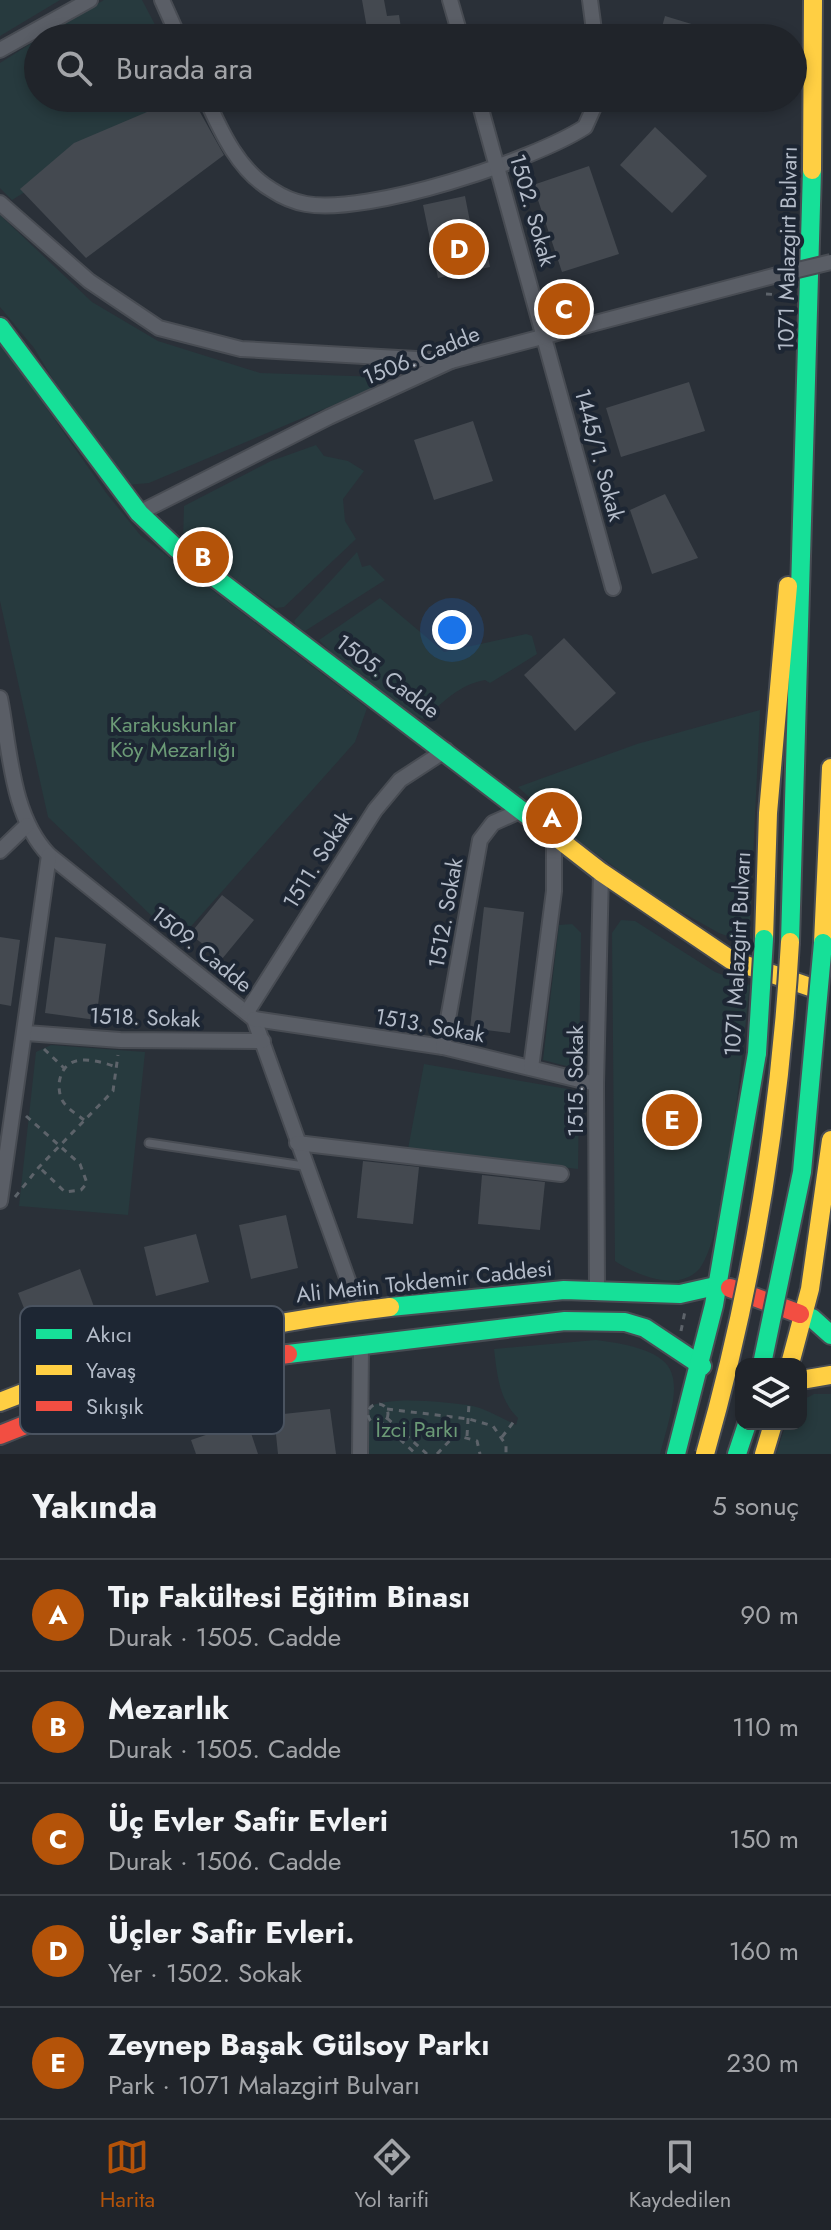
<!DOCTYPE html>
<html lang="tr">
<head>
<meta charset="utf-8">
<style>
  :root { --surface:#20242a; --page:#282c32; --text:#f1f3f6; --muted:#a2a4a8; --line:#3d4147; --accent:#b45309 }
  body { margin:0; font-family:Jost,sans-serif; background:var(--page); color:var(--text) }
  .controls { position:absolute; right:24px; bottom:24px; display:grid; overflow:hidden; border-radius:16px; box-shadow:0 4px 12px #0003 }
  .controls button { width:72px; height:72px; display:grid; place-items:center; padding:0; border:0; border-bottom:2px solid var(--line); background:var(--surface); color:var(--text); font:40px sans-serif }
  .you { position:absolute; left:452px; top:630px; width:28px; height:28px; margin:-20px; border:6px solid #fff; border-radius:50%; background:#1a73e8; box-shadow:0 0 0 12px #1a73e833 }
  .badge { display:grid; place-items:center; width:52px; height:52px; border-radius:50%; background:var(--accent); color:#fff; font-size:26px; font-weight:700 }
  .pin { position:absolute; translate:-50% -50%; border:4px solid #fff; box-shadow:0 2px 8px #0006 }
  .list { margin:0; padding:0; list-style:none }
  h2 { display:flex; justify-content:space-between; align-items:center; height:104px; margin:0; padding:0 32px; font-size:34px }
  h2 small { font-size:26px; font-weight:400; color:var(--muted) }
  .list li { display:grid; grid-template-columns:52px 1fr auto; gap:24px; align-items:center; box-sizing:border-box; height:112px; padding:0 32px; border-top:2px solid var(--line) }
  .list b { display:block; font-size:30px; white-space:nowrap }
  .list p { margin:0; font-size:26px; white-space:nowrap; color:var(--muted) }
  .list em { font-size:26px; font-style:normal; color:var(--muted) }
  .icon { flex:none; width:44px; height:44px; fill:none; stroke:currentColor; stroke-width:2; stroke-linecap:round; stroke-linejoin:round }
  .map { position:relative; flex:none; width:831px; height:1454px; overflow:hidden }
  .search { position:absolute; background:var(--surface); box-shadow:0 4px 12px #0003; left:24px; right:24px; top:24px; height:88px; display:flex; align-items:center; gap:20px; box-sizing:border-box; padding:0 28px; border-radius:44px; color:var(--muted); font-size:30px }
  .sheet { height:664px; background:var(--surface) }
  nav { display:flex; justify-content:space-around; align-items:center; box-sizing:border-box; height:112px; border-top:2px solid var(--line); background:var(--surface); font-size:22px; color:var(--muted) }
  nav a { display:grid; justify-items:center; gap:4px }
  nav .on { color:var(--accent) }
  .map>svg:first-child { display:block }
  .green { fill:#273a3e }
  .building { fill:#444950 }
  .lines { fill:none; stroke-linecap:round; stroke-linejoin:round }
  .lane-casing { stroke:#484c53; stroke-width:11 }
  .street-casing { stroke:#484c53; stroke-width:18 }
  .fast-casing { stroke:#484c53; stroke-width:22 }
  .slow-casing { stroke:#484c53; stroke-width:22 }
  .jam-casing { stroke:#484c53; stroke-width:22 }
  .path { stroke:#5d636a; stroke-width:3; stroke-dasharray:6 6; stroke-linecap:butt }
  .lane { stroke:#5a5e66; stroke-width:7 }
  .street { stroke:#5a5e66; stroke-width:14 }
  .fast { stroke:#16e098; stroke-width:18 }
  .slow { stroke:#ffcf43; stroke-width:18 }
  .jam { stroke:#f24e42; stroke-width:18 }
  .street-bridge-casing { stroke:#484c53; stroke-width:18; stroke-linecap:butt }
  .fast-bridge-casing { stroke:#484c55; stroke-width:22; stroke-linecap:butt }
  .slow-bridge-casing { stroke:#484c55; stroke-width:22; stroke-linecap:butt }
  .street-bridge { stroke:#5a5e66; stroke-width:14 }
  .fast-bridge { stroke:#16e098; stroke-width:18 }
  .slow-bridge { stroke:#ffcf43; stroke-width:18 }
  .labels { text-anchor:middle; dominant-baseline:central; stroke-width:8; stroke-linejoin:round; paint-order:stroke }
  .street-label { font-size:22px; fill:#b4bcc9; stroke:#1d2633 }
  .park-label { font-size:22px; fill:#6b9a76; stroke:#1d2633 }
  .key { fill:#1d2633; stroke:#4a5360; stroke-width:2 }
  .key-label { font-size:22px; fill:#b4bcc9 }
</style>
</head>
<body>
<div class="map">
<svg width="831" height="1454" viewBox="0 0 831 1454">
  <rect width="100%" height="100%" fill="#2a3038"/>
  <g class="green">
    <polygon points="0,0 60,0 0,36"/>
    <polygon points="104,0 142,0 162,38 39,38"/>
    <polygon points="38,39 38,98 176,98 12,200 0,188 0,63"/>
    <polygon points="0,215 92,302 158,341 260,373 383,377 369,390 149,483 127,485 66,401 34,348 0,307"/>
    <polygon points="0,342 107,494 141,536 367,708 355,742 178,941 48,817 0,601"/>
    <polygon points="316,445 324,456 348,461 364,471 343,499 345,521 356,539 284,607 276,608 183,542 184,506 271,461"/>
    <polygon points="357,552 362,567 370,565 385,580 305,631 297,628 294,621"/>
    <path d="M380 598 444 652 526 634 532 636 537 654 490 683 485 680C460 684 442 703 424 719L414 716 348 669 319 640Z"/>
    <polygon points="760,710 749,944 719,933 660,900 573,837 518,787 637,744"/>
    <path d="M621 920 635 921 715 972 750 985C743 1039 727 1234 700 1268 680 1293 635 1275 615 1261L612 933Z"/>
    <polygon points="572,924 581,933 579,1066 574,1068 543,1060 559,925"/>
    <polygon points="51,1045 145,1052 128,1215 19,1206 36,1052"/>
    <polygon points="424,1064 579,1091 578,1169 408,1149"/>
    <path d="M596 1340C691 1352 681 1377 660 1454H367V1408C385 1395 446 1402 468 1405 485 1408 501 1418 516 1425L518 1418C499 1400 497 1374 494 1349Z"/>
    <polygon points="814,1394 831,1394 831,1454 776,1454 786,1424 801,1424 801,1401"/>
  </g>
  <g class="building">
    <polygon points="362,0 384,0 387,16 399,15 401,28 368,34"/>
    <polygon points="665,16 728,35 728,38 659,38"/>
    <polygon points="180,98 192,98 224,155 86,258 20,189 74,143"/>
    <polygon points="655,127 707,176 672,213 620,165"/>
    <polygon points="589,166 619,254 562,272 533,185"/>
    <polygon points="465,196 472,232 483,231 490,267 438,278 423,205"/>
    <polygon points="689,382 705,431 621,457 606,408"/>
    <polygon points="473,421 493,481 434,500 414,440"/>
    <polygon points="665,494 698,558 652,574 630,510"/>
    <polygon points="564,638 616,693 575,731 524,675"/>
    <polygon points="222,895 254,920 222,959 190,934"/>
    <polygon points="484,907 524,912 510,1033 470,1028"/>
    <polygon points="0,937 20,940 11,1006 0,1004"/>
    <polygon points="55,937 106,944 96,1020 45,1013"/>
    <polygon points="363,1161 419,1167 413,1224 357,1218"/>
    <polygon points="482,1175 545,1182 540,1230 478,1224"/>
    <polygon points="286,1215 298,1268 251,1279 239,1225"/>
    <polygon points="196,1234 209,1282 156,1296 144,1247"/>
    <polygon points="80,1269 96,1312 35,1336 18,1293"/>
    <polygon points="330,1409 336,1454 278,1454 274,1415"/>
    <polygon points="247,1421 258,1454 196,1454 191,1440"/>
  </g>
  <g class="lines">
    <g class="lane-casing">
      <polyline id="lane" points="149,1143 304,1166"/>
    </g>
    <g class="street-casing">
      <g id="street">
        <polyline points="162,0 179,38"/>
        <polyline points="450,0 461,38"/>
        <polyline points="590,0 595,38"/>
        <polyline points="0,50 90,0"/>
        <path d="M206 98C221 132 239 171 272 190 281 196 295 202 306 204 368 215 532 161 585 127L598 98"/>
        <polyline points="478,98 613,588"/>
        <polyline points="0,203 89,281 159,328 241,349 451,361"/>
        <polyline points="139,513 329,417 451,361 781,274"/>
        <path d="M0 698C10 749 11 816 49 855L254 1019 359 1311"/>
        <polyline points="0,851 27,825"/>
        <polyline points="247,1012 375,810 400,780 446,750"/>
        <polyline points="254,1019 443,1047 596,1084"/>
        <polyline points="26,1033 120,1040 263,1041"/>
        <polyline points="443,1047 480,840 493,823 522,810"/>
        <polyline points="531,1068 554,891 554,838"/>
        <polyline points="297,1143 561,1174"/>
        <polyline points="0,1201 49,855"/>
        <polyline points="597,1290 596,1084 601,872"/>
        <polyline points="360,1454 361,1345"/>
      </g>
    </g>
    <g class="fast-casing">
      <g id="fast">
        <polyline points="0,327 139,513 176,548 547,830"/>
        <polyline points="790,942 812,170"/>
        <polyline points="390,1307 564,1290 680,1294 720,1285"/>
        <polyline points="800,1314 812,1318 831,1335"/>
        <polyline points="288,1354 565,1321 625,1322 645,1328 702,1366"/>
        <polyline points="676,1454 714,1305 757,1053"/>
        <polyline points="737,1454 747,1424"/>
      </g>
    </g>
    <g class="slow-casing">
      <g id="slow">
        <polyline points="812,170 813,0"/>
        <polyline points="547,830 601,872 731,960 810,987"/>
        <polyline points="764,939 768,813 788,586"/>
        <polyline points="823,943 831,768"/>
        <polyline points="790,1364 810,1289 831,1140"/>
        <polyline points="801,1380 831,1375"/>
        <path d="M0 1402C126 1351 255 1323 390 1307"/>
        <polyline points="764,1454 773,1424"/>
      </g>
    </g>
    <g class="jam-casing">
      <g id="jam">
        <polyline points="730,1288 800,1314"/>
        <path d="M0 1435C93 1397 188 1366 288 1354"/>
      </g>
    </g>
    <g class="path">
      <polyline points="766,294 782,295"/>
      <polyline points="44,1049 64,1068"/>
      <polyline points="26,1116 80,1164 87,1183 81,1190 65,1192 39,1167"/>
      <path d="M84 1120C78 1115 69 1110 64 1103 60 1098 59 1091 59 1084 63 1051 94 1059 116 1067"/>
      <polyline points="15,1197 39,1167 113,1091 118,1055"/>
      <polyline points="681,1331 685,1311"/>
      <circle cx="378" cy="1414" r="10"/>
      <polyline points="387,1409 469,1419 493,1426 506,1445 506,1454"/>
      <polyline points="387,1418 427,1454"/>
      <polyline points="382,1423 416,1454"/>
      <polyline points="467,1436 469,1404"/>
      <polyline points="502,1437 515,1420"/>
      <polyline points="437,1454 455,1435 477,1441 480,1454"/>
    </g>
    <use href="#lane" class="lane"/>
    <use href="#street" class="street"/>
    <use href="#fast" class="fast"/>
    <use href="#slow" class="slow"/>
    <use href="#jam" class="jam"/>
    <g class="street-bridge-casing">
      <polyline id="street-bridge" points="781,274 831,262"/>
    </g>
    <g class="fast-bridge-casing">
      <g id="fast-bridge">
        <polyline points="757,1053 764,939"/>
        <polyline points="762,1364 802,1172 823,943"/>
      </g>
    </g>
    <g class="slow-bridge-casing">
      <path id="slow-bridge" d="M705 1454C753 1286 780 1117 790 942"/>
    </g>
    <use href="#street-bridge" class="street-bridge"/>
    <use href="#fast-bridge" class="fast-bridge"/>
    <use href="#slow-bridge" class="slow-bridge"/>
  </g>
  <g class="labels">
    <g class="street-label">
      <text transform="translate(533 210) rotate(74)">1502. Sokak</text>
      <text transform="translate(787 249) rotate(-89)">1071 Malazgirt Bulvarı</text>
      <text transform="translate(421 355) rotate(-22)">1506. Cadde</text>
      <text transform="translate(600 455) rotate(75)">1445/1. Sokak</text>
      <text transform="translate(388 676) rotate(37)">1505. Cadde</text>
      <text transform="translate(317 860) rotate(-58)">1511. Sokak</text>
      <text transform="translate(445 913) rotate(-80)">1512. Sokak</text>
      <text transform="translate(202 949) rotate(39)">1509. Cadde</text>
      <text transform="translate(737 954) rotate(-87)">1071 Malazgirt Bulvarı</text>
      <text transform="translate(145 1017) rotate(2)">1518. Sokak</text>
      <text transform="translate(430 1025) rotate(10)">1513. Sokak</text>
      <text transform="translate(575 1081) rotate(-90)">1515. Sokak</text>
      <text transform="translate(424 1281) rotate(-6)">Ali Metin Tokdemir Caddesi</text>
    </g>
    <g class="park-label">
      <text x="173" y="724">Karakuskunlar<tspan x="173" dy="25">Köy Mezarlığı</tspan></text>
      <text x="417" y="1429">İzci Parkı</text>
    </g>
  </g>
  <rect x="20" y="1306" width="264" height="128" rx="12" class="key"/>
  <rect x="36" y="1329" width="36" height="10" fill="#16e098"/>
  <rect x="36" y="1365" width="36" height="10" fill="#ffcf43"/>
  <rect x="36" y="1401" width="36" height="10" fill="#f24e42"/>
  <g class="key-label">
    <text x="86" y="1342">Akıcı</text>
    <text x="86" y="1378">Yavaş</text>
    <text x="86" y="1414">Sıkışık</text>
  </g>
</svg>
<div class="controls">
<button><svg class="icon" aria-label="layers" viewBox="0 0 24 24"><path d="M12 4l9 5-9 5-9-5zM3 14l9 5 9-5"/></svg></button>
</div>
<div class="you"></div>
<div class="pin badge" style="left:552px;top:818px">A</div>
<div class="pin badge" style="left:203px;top:557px">B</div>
<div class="pin badge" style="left:564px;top:309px">C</div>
<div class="pin badge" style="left:459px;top:249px">D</div>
<div class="pin badge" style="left:672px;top:1120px">E</div>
<div class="search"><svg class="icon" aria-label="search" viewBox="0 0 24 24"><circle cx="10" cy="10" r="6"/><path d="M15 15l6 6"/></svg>Burada ara</div>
</div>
<section class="sheet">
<h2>Yakında<small>5 sonuç</small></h2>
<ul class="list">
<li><span class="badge">A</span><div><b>Tıp Fakültesi Eğitim Binası</b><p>Durak · 1505. Cadde</p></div><em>90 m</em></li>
<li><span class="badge">B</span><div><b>Mezarlık</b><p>Durak · 1505. Cadde</p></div><em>110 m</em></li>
<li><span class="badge">C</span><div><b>Üç Evler Safir Evleri</b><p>Durak · 1506. Cadde</p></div><em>150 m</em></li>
<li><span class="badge">D</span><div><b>Üçler Safir Evleri.</b><p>Yer · 1502. Sokak</p></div><em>160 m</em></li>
<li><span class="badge">E</span><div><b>Zeynep Başak Gülsoy Parkı</b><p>Park · 1071 Malazgirt Bulvarı</p></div><em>230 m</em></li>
</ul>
</section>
<nav>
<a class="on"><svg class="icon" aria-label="map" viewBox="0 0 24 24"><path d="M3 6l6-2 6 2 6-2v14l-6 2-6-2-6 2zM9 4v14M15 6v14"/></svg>Harita</a>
<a><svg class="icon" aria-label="directions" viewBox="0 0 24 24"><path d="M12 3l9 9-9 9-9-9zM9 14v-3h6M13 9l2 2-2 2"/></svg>Yol tarifi</a>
<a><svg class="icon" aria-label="saved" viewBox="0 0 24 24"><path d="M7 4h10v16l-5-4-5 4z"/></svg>Kaydedilen</a>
</nav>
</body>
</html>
